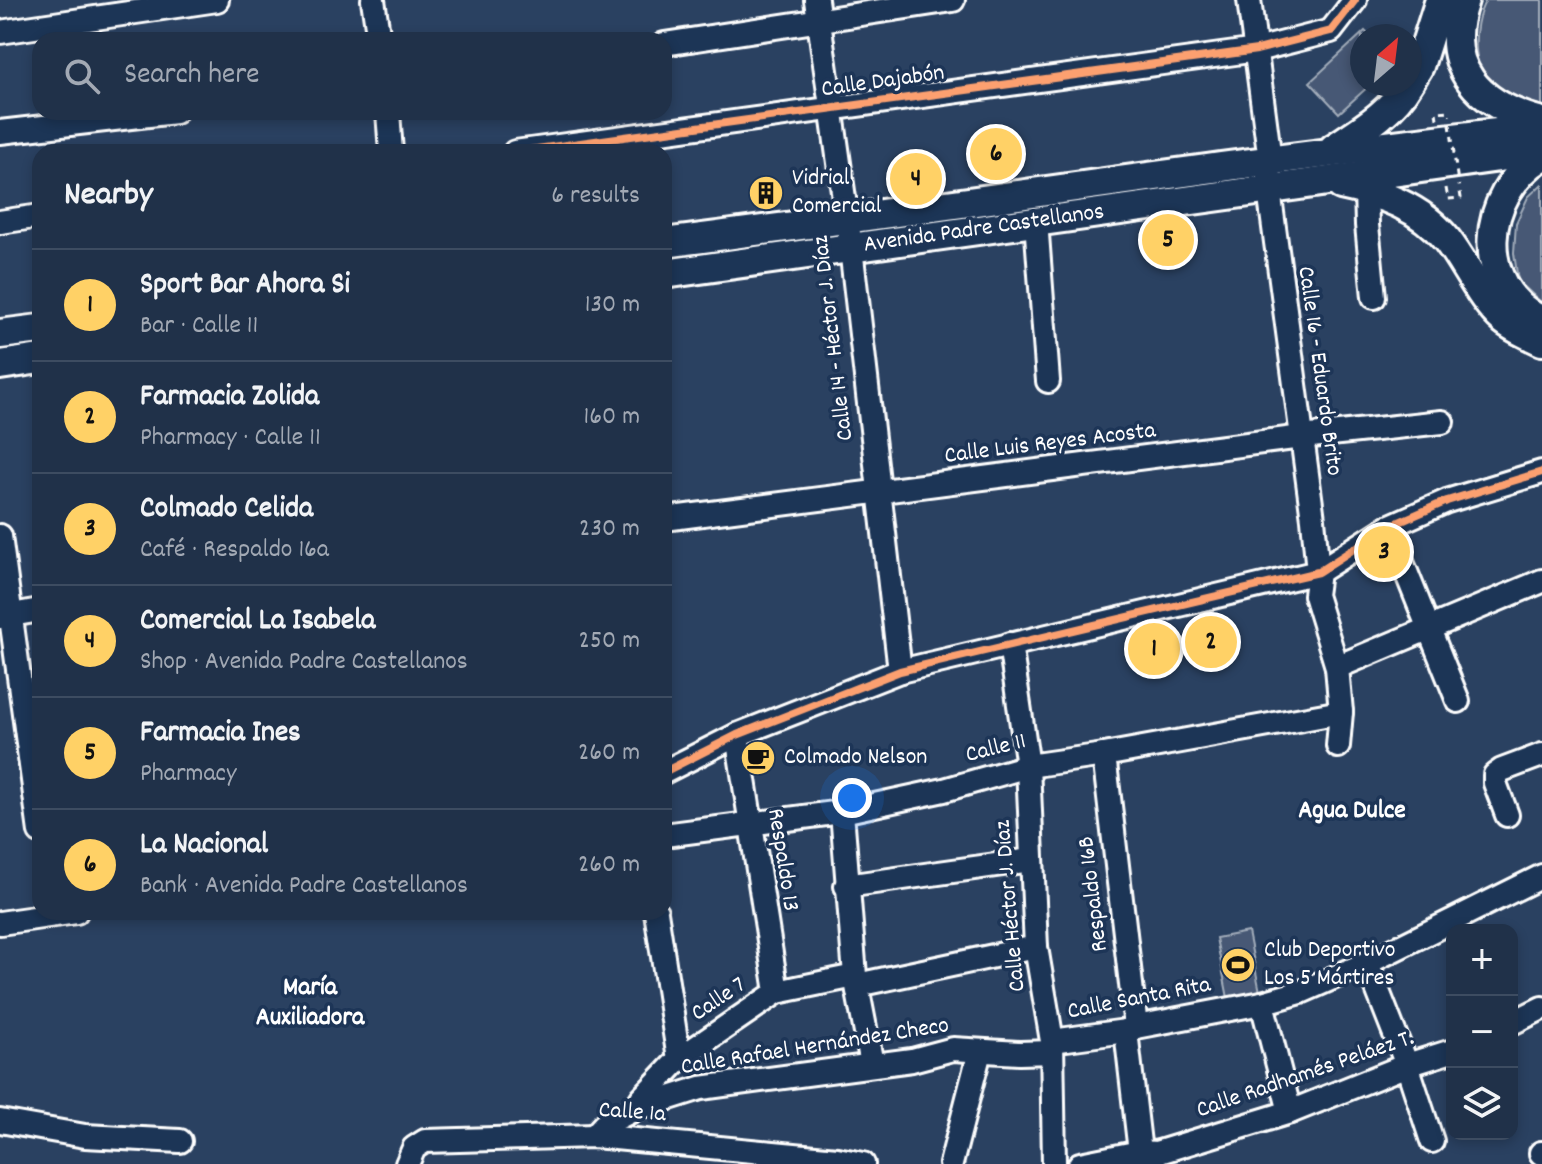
<!DOCTYPE html>
<html lang="en">
<head>
<meta charset="utf-8">
<style>
  :root { --surface:#203149; --page:#2d3d53; --text:#f1f3f6; --muted:#a2a9b4; --line:#3d4c61; --accent:#ffd166 }
  body { margin:0; font-family:Dekko,sans-serif; background:var(--page); color:var(--text) }
  .controls { position:absolute; right:24px; bottom:24px; display:grid; overflow:hidden; border-radius:16px; box-shadow:0 4px 12px #0003 }
  .controls button { width:72px; height:72px; display:grid; place-items:center; padding:0; border:0; border-bottom:2px solid var(--line); background:var(--surface); color:var(--text); font:40px sans-serif }
  .compass { position:absolute; left:1350px; top:24px; width:72px; height:72px; border-radius:50%; background:var(--surface); box-shadow:0 4px 12px #0003; rotate:28deg }
  .you { position:absolute; left:852px; top:798px; width:28px; height:28px; margin:-20px; border:6px solid #fff; border-radius:50%; background:#1a73e8; box-shadow:0 0 0 12px #1a73e833 }
  .badge { display:grid; place-items:center; width:52px; height:52px; border-radius:50%; background:var(--accent); color:#111; font-size:26px; font-weight:700 }
  .pin { position:absolute; translate:-50% -50%; border:4px solid #fff; box-shadow:0 2px 8px #0006 }
  .list { margin:0; padding:0; list-style:none }
  h2 { display:flex; justify-content:space-between; align-items:center; height:104px; margin:0; padding:0 32px; font-size:34px }
  h2 small { font-size:26px; font-weight:400; color:var(--muted) }
  .list li { display:grid; grid-template-columns:52px 1fr auto; gap:24px; align-items:center; box-sizing:border-box; height:112px; padding:0 32px; border-top:2px solid var(--line) }
  .list b { display:block; font-size:30px; white-space:nowrap }
  .list p { margin:0; font-size:26px; white-space:nowrap; color:var(--muted) }
  .list em { font-size:26px; font-style:normal; color:var(--muted) }
  .icon { flex:none; width:44px; height:44px; fill:none; stroke:currentColor; stroke-width:2; stroke-linecap:round; stroke-linejoin:round }
  .map { position:relative; flex:none; width:1542px; height:1164px; overflow:hidden }
  .search { position:absolute; background:var(--surface); box-shadow:0 4px 12px #0003; left:32px; top:32px; width:640px; height:88px; display:flex; align-items:center; gap:20px; box-sizing:border-box; padding:0 28px; border-radius:24px; color:var(--muted); font-size:30px }
  .panel { position:absolute; background:var(--surface); box-shadow:0 4px 12px #0003; left:32px; top:144px; width:640px; height:776px; border-radius:24px }
  .map>svg:first-child { display:block }
  .green { fill:#465975; stroke:#a2acba; stroke-width:2 }
  .lines { fill:none; stroke-linecap:round; stroke-linejoin:round }
  .minor-casing { stroke:#fff; stroke-width:28 }
  .major-casing { stroke:#fff; stroke-width:34 }
  .path { stroke:#fff; stroke-width:3; stroke-dasharray:6 6; stroke-linecap:butt }
  .minor { stroke:#1d3557; stroke-width:22 }
  .major { stroke:#1d3557; stroke-width:28 }
  .path-bridge { stroke:#fff; stroke-width:3; stroke-dasharray:6 6; stroke-linecap:butt }
  .cycleway-casing { stroke:#1d3557; stroke-width:13 }
  .cycleway { stroke:#fca06f; stroke-width:8 }
  .labels { text-anchor:middle; dominant-baseline:central; stroke-width:7; stroke-linejoin:round; paint-order:stroke }
  .street-label { font-size:24px; fill:#fff; stroke:#1d3557 }
  .poi-label { font-size:24px; fill:#fff; stroke:#1d3557; text-anchor:start }
  .neighbourhood-label { font-size:26px; font-weight:bold; fill:#fff; stroke:#1d3557 }
</style>
</head>
<body>
<div class="map">
<svg width="1542" height="1164" viewBox="0 0 1542 1164">
  <rect width="100%" height="100%" fill="#2a4161"/>
  <filter id="ink" filterUnits="userSpaceOnUse"><feTurbulence type="fractalNoise" baseFrequency=".0125" numOctaves="2"/><feDisplacementMap in="SourceGraphic" scale="16" xChannelSelector="R" yChannelSelector="G"/><feConvolveMatrix kernelMatrix="1 2 1 2 8 2 1 2 1" color-interpolation-filters="sRGB"/></filter>
  <g filter="url(#ink)">
    <g class="green">
      <path d="M1486 0H1542V112C1529 107 1513 103 1501 96 1471 79 1470 27 1486 0Z"/>
      <polygon points="1365,31 1370,36 1362,36 1362,84 1371,84 1339,113 1310,82"/>
      <polygon points="1542,184 1542,303 1518,281 1514,253 1516,223 1528,197"/>
      <polygon points="1248,932 1260,992 1228,998 1216,938"/>
    </g>
    <g class="lines">
      <g class="minor-casing">
        <g id="minor">
          <polyline points="373,0 379,40"/>
          <polyline points="816,0 851,248 900,671"/>
          <polyline points="1249,0 1270,160 1269,190 1313,519 1318,572 1315,595 1337,667 1341,712 1338,746"/>
          <polyline points="0,32 217,0"/>
          <polyline points="664,44 953,0"/>
          <polyline points="388,112 391,152"/>
          <polyline points="0,132 175,112"/>
          <polyline points="515,152 1257,50 1331,31 1355,0"/>
          <polyline points="1366,190 1367,225 1374,297"/>
          <polyline points="1036,221 1048,381"/>
          <polyline points="0,222 40,216"/>
          <polyline points="664,519 1302,437 1442,422"/>
          <polyline points="1388,527 1458,701"/>
          <polyline points="0,536 40,832"/>
          <polyline points="0,617 40,610"/>
          <polyline points="1010,644 1028,766 1036,947 1052,1041 1054,1164"/>
          <polyline points="1337,667 1542,581"/>
          <polyline points="737,735 777,992"/>
          <polyline points="1104,755 1136,1027"/>
          <polyline points="664,772 737,735 900,671 1318,572 1388,527 1447,501 1542,472"/>
          <polyline points="842,812 855,976 872,1064"/>
          <polyline points="1507,815 1495,783 1495,775 1502,770 1542,755"/>
          <polyline points="664,835 842,812 944,790 1028,766 1104,755 1341,712"/>
          <polyline points="846,886 1031,860"/>
          <polyline points="656,912 679,1059"/>
          <polyline points="0,923 76,912"/>
          <polyline points="1367,963 1407,1065 1432,1141"/>
          <polyline points="857,985 1036,947"/>
          <polyline points="1262,1003 1290,1112"/>
          <polyline points="1512,1023 1542,1008"/>
          <polyline points="1126,1031 1140,1152"/>
          <polyline points="1052,1041 1126,1031 1136,1027 1262,1003 1301,992 1367,963 1542,876"/>
          <polyline points="635,1109 642,1098 679,1059 777,992 855,976"/>
          <polyline points="0,1121 85,1136 180,1141"/>
          <polyline points="594,1136 604,1125 635,1109 701,1088 912,1060 953,1049 1019,1053 1052,1052"/>
          <polyline points="1541,1153 1542,1153"/>
          <polyline points="407,1164 414,1148 425,1141 594,1136 837,1159 863,1164"/>
          <polyline points="951,1164 980,1051"/>
          <polyline points="1080,1164 1140,1152 1156,1153 1290,1112 1407,1065 1452,1051"/>
        </g>
      </g>
      <g class="major-casing">
        <g id="major">
          <path d="M1464 0C1440 68 1480 106 1542 122"/>
          <polyline points="1410,81 1419,66 1440,0"/>
          <path d="M1334 148C1361 130 1392 112 1408 84"/>
          <path d="M1542 156C1480 194 1472 287 1542 321"/>
          <path d="M1341 185C1380 193 1421 207 1447 240 1467 266 1480 299 1504 320 1515 329 1529 335 1542 341"/>
          <path d="M664 243C957 206 1248 159 1542 128"/>
          <polyline points="664,274 1542,151"/>
          <polyline points="0,334 40,329"/>
          <polyline points="0,365 40,359"/>
        </g>
      </g>
      <g class="path">
        <polyline points="1437,119 1436,112 1449,111 1449,116"/>
        <polyline points="1446,188 1448,199 1461,198 1459,185"/>
      </g>
      <use href="#minor" class="minor"/>
      <use href="#major" class="major"/>
      <polyline class="path-bridge" points="1450,124 1458,183"/>
      <g class="cycleway-casing">
        <g id="cycleway">
          <polyline points="515,152 1257,50 1331,31 1355,0"/>
          <polyline points="664,772 737,735 900,671 1318,572 1388,527 1447,501 1542,472"/>
        </g>
      </g>
      <use href="#cycleway" class="cycleway"/>
    </g>
  </g>
  <defs>
    <g id="building-disc" transform="scale(1.8)"><circle r="9.5" fill="#ffd166" stroke="#1d3557"/><path d="M-4-6H4V6H1V3H-1V6H-4ZM-2.5-4.3h1.7v1.8h-1.7ZM.8-4.3h1.7v1.8H.8ZM-2.5-1h1.7V.8h-1.7ZM.8-1h1.7V.8H.8Z" fill="#111"/></g>
    <g id="cafe-disc" transform="scale(1.8)"><circle r="9.5" fill="#ffd166" stroke="#1d3557"/><path d="M-5.5-4.5H6V0H3Q3 3.5 0 3.5H-2.5Q-5.5 3.5-5.5 0ZM3-3.2v2h1.7v-2ZM-6 4.5H4V6H-6Z" fill="#111"/></g>
    <g id="stadium-disc" transform="scale(1.8)"><circle r="9.5" fill="#ffd166" stroke="#1d3557"/><path d="M0-5a6.5 5 0 1 0 0 10a6.5 5 0 1 0 0-10ZM-3.5-1.8h7v3.6h-7Z" fill="#111"/></g>
  </defs>
  <g fill-rule="evenodd">
    <use href="#building-disc" x="766" y="193"/>
    <use href="#cafe-disc" x="758" y="758"/>
    <use href="#stadium-disc" x="1238" y="965"/>
  </g>
  <g class="labels">
    <g class="street-label">
      <text transform="translate(883 82) rotate(-8)">Calle Dajabón</text>
      <text transform="translate(984 229) rotate(-8)">Avenida Padre Castellanos</text>
      <text transform="translate(834 338) rotate(-97)">Calle 14 - Héctor J. Díaz</text>
      <text transform="translate(1319 371) rotate(82)">Calle 16 - Eduardo Brito</text>
      <text transform="translate(1050 444) rotate(-7)">Calle Luis Reyes Acosta</text>
      <text transform="translate(996 749) rotate(-14)">Calle 11</text>
      <text transform="translate(782 860) rotate(81)">Respaldo 13</text>
      <text transform="translate(1094 894) rotate(-97)">Respaldo 16B</text>
      <text transform="translate(1011 906) rotate(-95)">Calle Héctor J. Díaz</text>
      <text transform="translate(1139 999) rotate(-11)">Calle Santa Rita</text>
      <text transform="translate(719 1000) rotate(-34)">Calle 7</text>
      <text transform="translate(815 1047) rotate(-9)">Calle Rafael Hernández Checo</text>
      <text transform="translate(1305 1075) rotate(-19)">Calle Radhamés Peláez T.</text>
      <text transform="translate(632 1113) rotate(4)">Calle 1a</text>
    </g>
    <g class="poi-label">
      <text x="792" y="179">Vidrial<tspan x="792" dy="28">Comercial</tspan></text>
      <text x="784" y="758">Colmado Nelson</text>
      <text x="1264" y="951">Club Deportivo<tspan x="1264" dy="28">Los 5 Mártires</tspan></text>
    </g>
    <g class="neighbourhood-label">
      <text x="1352" y="811">Agua Dulce</text>
      <text x="310" y="988">María<tspan x="310" dy="30">Auxiliadora</tspan></text>
    </g>
  </g>
</svg>
<div class="controls">
<button>+</button>
<button>−</button>
<button><svg class="icon" aria-label="layers" viewBox="0 0 24 24"><path d="M12 4l9 5-9 5-9-5zM3 14l9 5 9-5"/></svg></button>
</div>
<svg class="compass" viewBox="-18 -18 36 36"><path d="M0-13l5 13h-10z" fill="#e53935"/><path d="M0 13l5-13h-10z" fill="#a2a9b4"/></svg>
<div class="you"></div>
<div class="pin badge" style="left:1154px;top:649px">1</div>
<div class="pin badge" style="left:1211px;top:642px">2</div>
<div class="pin badge" style="left:1384px;top:552px">3</div>
<div class="pin badge" style="left:916px;top:179px">4</div>
<div class="pin badge" style="left:1168px;top:240px">5</div>
<div class="pin badge" style="left:996px;top:154px">6</div>
<div class="search"><svg class="icon" aria-label="search" viewBox="0 0 24 24"><circle cx="10" cy="10" r="6"/><path d="M15 15l6 6"/></svg>Search here</div>
<section class="panel">
<h2>Nearby<small>6 results</small></h2>
<ul class="list">
<li><span class="badge">1</span><div><b>Sport Bar Ahora Si</b><p>Bar · Calle 11</p></div><em>130 m</em></li>
<li><span class="badge">2</span><div><b>Farmacia Zolida</b><p>Pharmacy · Calle 11</p></div><em>160 m</em></li>
<li><span class="badge">3</span><div><b>Colmado Celida</b><p>Café · Respaldo 16a</p></div><em>230 m</em></li>
<li><span class="badge">4</span><div><b>Comercial La Isabela</b><p>Shop · Avenida Padre Castellanos</p></div><em>250 m</em></li>
<li><span class="badge">5</span><div><b>Farmacia Ines</b><p>Pharmacy</p></div><em>260 m</em></li>
<li><span class="badge">6</span><div><b>La Nacional</b><p>Bank · Avenida Padre Castellanos</p></div><em>260 m</em></li>
</ul>
</section>
</div>
</body>
</html>
